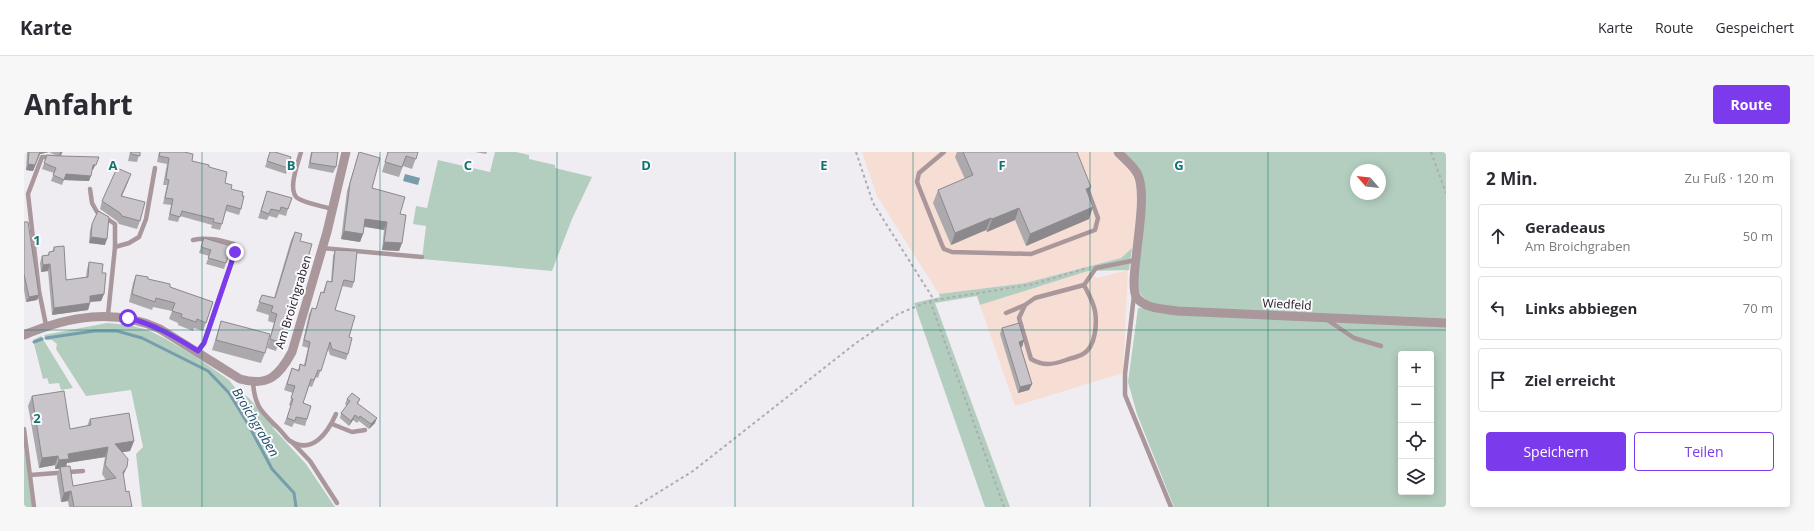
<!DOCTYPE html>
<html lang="de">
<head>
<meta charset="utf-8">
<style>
  :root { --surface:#fff; --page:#f7f7f7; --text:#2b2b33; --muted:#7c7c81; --line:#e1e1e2; --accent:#7c3aed }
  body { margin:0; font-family:"Open Sans",sans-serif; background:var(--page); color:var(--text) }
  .controls { position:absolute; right:12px; bottom:12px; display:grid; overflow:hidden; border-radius:4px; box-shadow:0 2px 10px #0003 }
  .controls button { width:36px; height:36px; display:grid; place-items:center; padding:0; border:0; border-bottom:1px solid var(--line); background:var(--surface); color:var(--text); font:20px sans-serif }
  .compass { position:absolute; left:1326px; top:12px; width:36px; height:36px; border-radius:50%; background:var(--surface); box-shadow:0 2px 10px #0003; rotate:298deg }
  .stop { position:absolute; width:12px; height:12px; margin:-9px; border:3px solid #7c3aed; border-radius:50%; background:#fff }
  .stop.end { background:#7c3aed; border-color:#fff; box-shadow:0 1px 4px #0008 }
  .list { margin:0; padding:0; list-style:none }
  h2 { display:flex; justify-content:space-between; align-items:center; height:52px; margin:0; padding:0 16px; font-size:17px }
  h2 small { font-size:13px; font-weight:400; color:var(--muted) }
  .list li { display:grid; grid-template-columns:26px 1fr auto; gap:12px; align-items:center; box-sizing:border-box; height:64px; margin:0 8px 8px; padding:0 8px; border:1px solid var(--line); border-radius:4px }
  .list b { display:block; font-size:15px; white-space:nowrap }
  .list p { margin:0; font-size:13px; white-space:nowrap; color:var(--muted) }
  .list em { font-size:13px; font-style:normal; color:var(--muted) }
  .actions { display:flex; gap:8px; padding:12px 16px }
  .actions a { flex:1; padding:9px 0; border:1px solid var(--accent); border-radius:4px; text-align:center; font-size:14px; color:var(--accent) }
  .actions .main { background:var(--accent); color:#fff }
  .icon { flex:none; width:22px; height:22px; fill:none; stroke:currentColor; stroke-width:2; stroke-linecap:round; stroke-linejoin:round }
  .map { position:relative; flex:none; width:1422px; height:355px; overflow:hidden; border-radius:4px }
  header { display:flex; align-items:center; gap:24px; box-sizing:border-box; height:56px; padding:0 20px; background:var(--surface); border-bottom:1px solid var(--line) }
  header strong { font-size:19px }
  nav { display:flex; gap:22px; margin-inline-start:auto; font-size:14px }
  .intro { display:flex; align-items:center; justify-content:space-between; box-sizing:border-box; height:96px; padding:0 24px }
  h1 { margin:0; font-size:28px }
  .button { padding:10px 18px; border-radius:4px; background:var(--accent); color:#fff; font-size:14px; font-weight:700 }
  main { display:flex; gap:24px; padding:0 24px }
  aside { flex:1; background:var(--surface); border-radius:4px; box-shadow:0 2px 10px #0003 }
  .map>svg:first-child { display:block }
  .industrial { fill:#f6ded4 }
  .green { fill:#b3cebe; fill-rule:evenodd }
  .water { fill:#769dac }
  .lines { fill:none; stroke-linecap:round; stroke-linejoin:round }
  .stream { stroke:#769dac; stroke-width:3 }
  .path { stroke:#aeacb1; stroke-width:2; stroke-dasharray:3 3; stroke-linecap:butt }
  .service { stroke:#a9979b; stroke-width:4.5 }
  .minor { stroke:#a9979b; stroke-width:9 }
  .wall { fill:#aca9ad; fill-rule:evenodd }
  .shaded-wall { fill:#8c898d }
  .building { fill:#c8c4c9; stroke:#8c898d }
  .route { stroke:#7c3aed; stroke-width:5 }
  .grid { fill:none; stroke:#0f766e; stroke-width:1; stroke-opacity:0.55 }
  .labels { text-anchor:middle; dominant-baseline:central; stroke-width:4; stroke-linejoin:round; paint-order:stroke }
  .street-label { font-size:12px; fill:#212022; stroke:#fcf9fe }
  .water-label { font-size:13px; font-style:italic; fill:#1b4f61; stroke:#fcf9fe }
  .grid-label { font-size:13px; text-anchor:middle; font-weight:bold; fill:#0f766e; stroke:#fcf9fe; stroke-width:4; stroke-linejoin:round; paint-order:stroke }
</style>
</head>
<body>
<header>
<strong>Karte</strong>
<nav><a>Karte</a><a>Route</a><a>Gespeichert</a></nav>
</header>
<div class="intro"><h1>Anfahrt</h1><a class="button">Route</a></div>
<main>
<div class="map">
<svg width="1422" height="355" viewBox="0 0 1422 355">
  <rect width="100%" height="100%" fill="#efecf2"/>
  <g class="industrial">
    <polygon points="838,0 1088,0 1107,20 1113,34 1112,86 1108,96 1097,106 1000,131 915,142 853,44"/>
    <polygon points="1104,118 1099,221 991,254 956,153 1064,119 1073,126"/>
  </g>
  <g class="green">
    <polygon points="471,0 492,0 505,3 505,7 531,13 531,16 568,25 548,67 528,119 398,107 402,74 389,72 392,54 403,56 414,8 466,20"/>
    <path d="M1100 0H1422V169L1152 157C1133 153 1122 154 1113 136L1119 39ZM1332 18H1356V42H1332Z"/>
    <polygon points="1108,96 1105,118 1064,119 956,153 953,144 911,151 986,355 961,355 890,151 916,145 915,142 1001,131 1097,106"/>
    <path d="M1114 156 1422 173V355H1150L1113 262 1104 230ZM1377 202H1407V340H1377Z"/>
    <polygon points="83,171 105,173 124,178 140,186 171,204 205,228 213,238 224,245 251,276 248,275 282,312 311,355 118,355 112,302 119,295 107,238 62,244 32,197 33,192 28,188 22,188 20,183"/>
    <polygon points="17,184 49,236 37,238 35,231 25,232 23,226 19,227 9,188"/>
    <polygon points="0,297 1,303 8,355 0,355"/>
  </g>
  <polygon class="water" points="381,22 396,26 394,33 379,29"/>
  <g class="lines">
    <g class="stream">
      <polyline points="22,186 70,179 93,179 118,186 184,219 205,241 224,272 248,317 270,341 272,355"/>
      <polyline points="10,190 18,187"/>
    </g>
    <g class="path">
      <polyline points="832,0 849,51 910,148"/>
      <polyline points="1407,0 1422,41"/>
      <polyline points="906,149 980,355"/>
      <polyline points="611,355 669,319 832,191 874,162 906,149 1010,132 1063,116"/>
    </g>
    <g class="service">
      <path d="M277 0C274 11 262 41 275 47 285 52 298 54 308 57"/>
      <polyline points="920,0 895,21 893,30 918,93 920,97 928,100 1007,102 1071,78 1074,66 1063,36"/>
      <polyline points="66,37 68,51 73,60 91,72 91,95"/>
      <path d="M169 88C184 85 195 88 210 92L211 100 180 191 173 199"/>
      <polyline points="298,96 398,105"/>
      <path d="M1060 133C1064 141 1069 149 1071 159 1073 171 1072 195 1059 202 1054 205 1047 206 1042 208 1028 213 1019 214 1007 207L995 166 1001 153 1011 146 1060 133 1072 116 1112 108"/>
      <polyline points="1110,143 1101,222 1101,243 1147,355"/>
      <polyline points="982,161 1001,153"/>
      <polyline points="84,163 91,95 105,91 115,85 122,67 131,16"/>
      <polyline points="1302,167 1330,186 1357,194"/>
      <polyline points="22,173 15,139 4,42 18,5 28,5"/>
      <path d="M229 231C231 256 238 260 255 277 259 281 262 286 266 289 289 303 304 280 312 262"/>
      <polyline points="308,272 328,280 341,278"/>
      <polyline points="0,277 10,355"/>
      <polyline points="268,290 286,309 313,351"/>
      <polyline points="6,323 59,319"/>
    </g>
    <g class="minor">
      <path d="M1094 0C1100 7 1110 14 1114 23 1126 50 1102 133 1113 146 1121 157 1141 157 1153 159L1422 171"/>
      <path d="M0 183C45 164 91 156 136 177L216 227C244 235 255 224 268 200L303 80 322 0"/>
    </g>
  </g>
  <g class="wall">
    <polygon points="3,0 38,0 37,4 69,18 68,18 65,29 40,28 38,33 27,29 30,21 18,17 23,3 33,4 25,0 16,2 9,19 2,18"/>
    <polygon points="106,0 116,0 113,10 104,9"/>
    <polygon points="135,0 160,0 168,9 185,15 207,37 218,44 217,57 215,63 202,59 196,78 187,76 188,73 156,64 154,70 144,68 147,53 139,52 143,33 139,33 143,12 133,10"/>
    <polygon points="246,0 264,16 262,22 241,15"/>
    <polygon points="287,0 314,0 312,15 309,21 284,16"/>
    <polygon points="335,0 348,36 376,62 378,91 375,99 358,98 360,78 340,75 339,82 336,90 317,87 323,39"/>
    <polygon points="364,0 394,0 388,17 379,14 375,25 358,20"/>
    <polygon points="451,0 463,0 462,2"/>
    <polygon points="933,0 1053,0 1064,43 1065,67 1002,94 991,68 963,80 962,78 927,93 909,51 914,38 941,27 931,5"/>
    <polygon points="104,30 98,44 116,69 113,77 95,72 93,69 76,57 78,49"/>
    <polygon points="243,39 264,57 262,64 255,62 253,66 245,64 243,68 234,66"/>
    <polygon points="0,70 15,143 13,148 2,150 0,138"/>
    <polygon points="68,72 81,93 65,91 66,78"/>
    <polygon points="271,80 276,89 266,166 263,175 260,174 252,199 243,196 250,171 244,169 245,163 232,159 238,143 250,146 267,88"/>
    <polygon points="180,86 202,111 200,117 182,112 185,104 175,101"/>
    <polygon points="30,95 42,128 62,125 63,117 65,110 78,121 80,142 77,149 66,150 64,158 28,163 24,119 17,120 16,111 18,104 24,103 25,100 28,100"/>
    <polygon points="311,98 330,130 328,136 318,134 311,158 325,185 324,202 322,208 306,203 304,197 294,226 292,225 288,235 285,234 279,251 287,254 281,274 270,271 268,275 260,272 267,254 265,253 269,241 260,238 268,216 274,218 276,212 280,213 284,196 278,194 285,162 288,156 292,157 297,140 299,140 303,129 307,130 309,104"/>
    <polygon points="112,123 146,135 189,150 179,179 170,176 169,179 154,173 154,171 145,167 148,159 129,155 128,158 105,150 109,131"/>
    <polygon points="197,169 241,201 237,211 188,198"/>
    <polygon points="978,176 1000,188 998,195 997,195 1008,232 1005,238 994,241 976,182"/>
    <path d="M8 244 46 277 63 274 66 267 110 289 106 299 98 300 99 324 102 340 108 355H45L44 349 37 350 33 325 35 317H31V313L15 316 4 254ZM81 305 78 322 82 328 49 334 42 315 43 311Z"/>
    <polygon points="323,247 336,247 334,252 351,271 345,277 335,269 333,271 329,268 325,274 316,266 317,261 323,254 321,252"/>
  </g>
  <g class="shaded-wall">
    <polygon points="16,0 25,0 16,2 9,19 2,18 4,12"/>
    <polygon points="75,5 69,18 67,18 69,13"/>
    <polygon points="42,22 67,24 65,29 40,28"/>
    <polygon points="107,22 104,30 94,52 97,44"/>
    <polygon points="1067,35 1063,47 1062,37"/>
    <polygon points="1069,55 1065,67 1002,94 1006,82"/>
    <polygon points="995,56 991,68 963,80 968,67"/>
    <polygon points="967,66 962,78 927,93 931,81"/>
    <polygon points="341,67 363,70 360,78 338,74"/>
    <polygon points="320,79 339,82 336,90 317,87"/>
    <polygon points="67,85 83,87 81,93 65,91"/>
    <polygon points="360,90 378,91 375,99 358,98"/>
    <polygon points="26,112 24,119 17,120 19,113"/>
    <polygon points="80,142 77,149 63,150 66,144"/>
    <polygon points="15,143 13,148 2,150 5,145"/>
    <polygon points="66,151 64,158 28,163 30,156"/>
    <polygon points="1000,188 998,195 993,196 995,190"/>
    <polygon points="1008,232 1005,238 994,241 996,235"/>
    <polygon points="331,263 329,268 325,274 327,269"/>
    <polygon points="353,266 351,271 345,277 347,272"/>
    <polygon points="110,289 106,299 88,302 91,292"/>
    <polygon points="84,295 81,305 43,311 41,317 36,315 35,317 31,317 35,308 44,302"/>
    <polygon points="34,304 31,313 15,316 18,306"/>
    <polygon points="103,315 99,324 99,320"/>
    <polygon points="47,339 44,349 37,350 40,341"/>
  </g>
  <g class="building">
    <polygon points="5,0 16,0 11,13 4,12"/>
    <polygon points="36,0 38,0 36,4 75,5 72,13 69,13 67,24 42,22 40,28 29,23 32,16 20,11 23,3 35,4 37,1"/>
    <polygon points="107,0 116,0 116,4 107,2"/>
    <polygon points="136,0 160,0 169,2 168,9 185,13 185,15 203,20 201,31 208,33 207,37 219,40 218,44 220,44 217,57 203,53 198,72 189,70 190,67 158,59 156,65 146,62 149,47 141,46 145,28 142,27 145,6 135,4"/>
    <polygon points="246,0 251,0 267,5 264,16 243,9"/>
    <polygon points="288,0 314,0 312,15 286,11"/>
    <polygon points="335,0 356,6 348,36 381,45 376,62 382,63 378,91 360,90 363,70 341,67 339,82 320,79 326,31"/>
    <polygon points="364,0 394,0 392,7 382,4 378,15 361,10"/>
    <polygon points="939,0 1053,0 1067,35 1062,37 1069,55 1006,82 995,56 968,67 967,66 931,81 914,38 949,23"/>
    <polygon points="93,16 107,22 97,44 121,50 116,69 98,64 96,61 78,49"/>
    <polygon points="243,39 268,46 264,57 257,55 256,59 247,57 245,62 237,59"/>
    <polygon points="74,59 85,65 83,87 67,85 68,72"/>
    <polygon points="0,70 4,70 15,143 5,145 0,122"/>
    <polygon points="271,80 278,82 276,89 288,92 266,166 262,165 255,190 246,187 253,162 247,160 249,154 235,150 238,143 251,146"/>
    <polygon points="180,86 207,94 202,111 184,106 187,98 177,95"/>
    <polygon points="40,94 42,128 64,125 65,110 79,112 78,121 82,121 80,142 66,144 66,151 30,156 26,112 19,113 18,104 25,103 25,100 30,99 30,95"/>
    <polygon points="311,98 333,99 330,130 320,128 311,158 331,164 325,185 328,186 324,202 308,197 306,190 297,219 294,218 290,228 287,227 279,251 287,254 283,267 272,265 271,269 263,266 269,247 267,246 271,234 263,232 268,216 275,219 276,212 281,214 286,190 280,188 288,156 292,157 297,140 300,141 303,129 308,130"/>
    <polygon points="112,123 124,125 124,127 146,132 146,135 189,150 182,171 173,167 172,170 157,165 158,162 148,159 151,151 132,146 131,150 108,142"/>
    <polygon points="197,169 246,182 241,201 192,188"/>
    <polygon points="995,171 1000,188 995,190 1008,232 996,235 978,176"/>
    <polygon points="40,239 46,277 67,273 66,267 105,261 110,289 91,292 104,307 103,315 99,320 102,340 105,339 108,355 50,355 47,339 40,341 36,315 46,314 49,334 92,326 81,313 84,295 44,302 45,307 35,308 34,304 18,306 8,244"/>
    <polygon points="328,241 336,247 333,251 353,266 347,272 336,264 335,266 331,263 327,269 317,261 326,249 323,247"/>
  </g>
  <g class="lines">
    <path class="route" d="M104 166C130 172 151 185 174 199L180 191 211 100"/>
  </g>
  <path class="grid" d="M178 0V355M356 0V355M533 0V355M711 0V355M889 0V355M1066 0V355M1244 0V355M0 178H1422"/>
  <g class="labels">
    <g class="street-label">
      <text transform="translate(269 150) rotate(-73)">Am Broichgraben</text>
      <text transform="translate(1263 152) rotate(3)">Wiedfeld</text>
    </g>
    <g class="water-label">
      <text transform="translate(232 270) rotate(59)">Broichgraben</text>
    </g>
  </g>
  <g class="grid-label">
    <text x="89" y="18">A</text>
    <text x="267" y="18">B</text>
    <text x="444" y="18">C</text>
    <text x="622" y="18">D</text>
    <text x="800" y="18">E</text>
    <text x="978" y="18">F</text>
    <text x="1155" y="18">G</text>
    <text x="13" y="93">1</text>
    <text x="13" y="271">2</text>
  </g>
</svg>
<div class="controls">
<button>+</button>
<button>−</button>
<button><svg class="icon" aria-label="locate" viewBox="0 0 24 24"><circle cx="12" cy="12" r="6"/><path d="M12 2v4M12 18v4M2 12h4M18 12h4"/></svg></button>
<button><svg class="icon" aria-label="layers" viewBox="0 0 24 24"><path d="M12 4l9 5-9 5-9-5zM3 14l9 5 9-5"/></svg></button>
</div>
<svg class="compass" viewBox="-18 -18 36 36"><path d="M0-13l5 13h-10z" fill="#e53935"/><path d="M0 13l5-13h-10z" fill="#7c7c81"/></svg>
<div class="stop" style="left:104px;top:166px"></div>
<div class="stop end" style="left:211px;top:100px"></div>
</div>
<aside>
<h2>2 Min.<small>Zu Fuß · 120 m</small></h2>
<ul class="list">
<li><svg class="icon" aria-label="ahead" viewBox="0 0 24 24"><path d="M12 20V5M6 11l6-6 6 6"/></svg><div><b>Geradeaus</b><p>Am Broichgraben</p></div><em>50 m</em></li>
<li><svg class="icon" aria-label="left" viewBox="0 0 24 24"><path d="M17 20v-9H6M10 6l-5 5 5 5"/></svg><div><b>Links abbiegen</b></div><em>70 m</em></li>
<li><svg class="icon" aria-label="arrive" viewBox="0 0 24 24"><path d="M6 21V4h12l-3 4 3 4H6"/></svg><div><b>Ziel erreicht</b></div></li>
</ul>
<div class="actions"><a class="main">Speichern</a><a>Teilen</a></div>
</aside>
</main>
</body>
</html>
